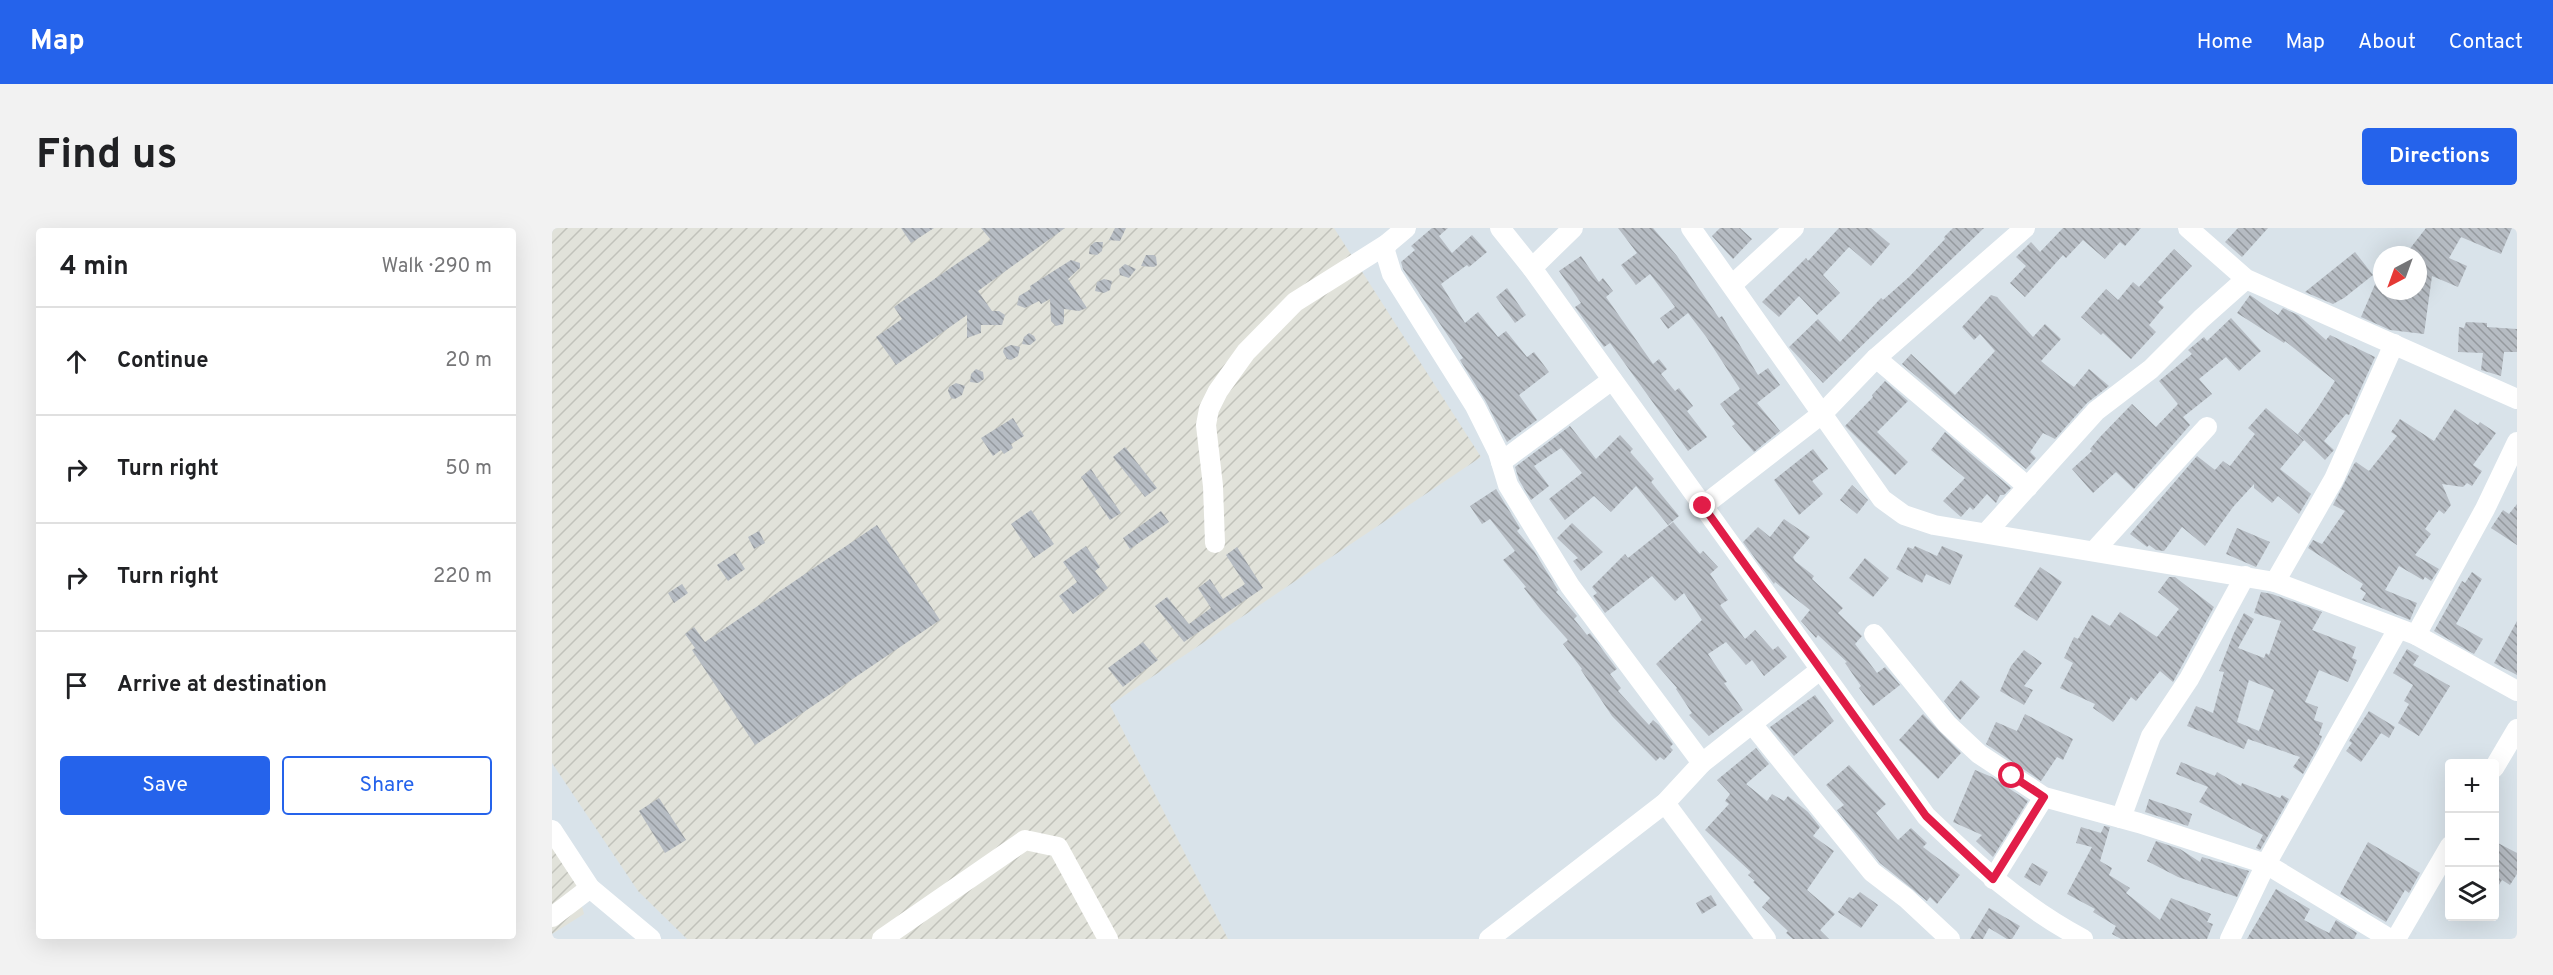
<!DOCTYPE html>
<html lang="en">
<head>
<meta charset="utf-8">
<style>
  :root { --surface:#fff; --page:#f2f2f2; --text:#202124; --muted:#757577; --line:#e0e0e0; --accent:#2563eb }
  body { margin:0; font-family:Overpass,sans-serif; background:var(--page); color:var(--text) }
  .controls { position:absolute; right:18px; bottom:18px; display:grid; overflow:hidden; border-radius:6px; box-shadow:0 6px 24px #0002 }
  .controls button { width:54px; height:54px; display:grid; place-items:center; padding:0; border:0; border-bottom:2px solid var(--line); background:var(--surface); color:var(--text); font:30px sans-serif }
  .compass { position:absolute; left:1821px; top:18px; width:54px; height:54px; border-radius:50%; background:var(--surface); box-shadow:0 6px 24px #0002; rotate:221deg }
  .stop { position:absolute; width:18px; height:18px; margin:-14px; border:4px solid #e11d48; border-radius:50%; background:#fff }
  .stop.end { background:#e11d48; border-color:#fff; box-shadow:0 2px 6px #0008 }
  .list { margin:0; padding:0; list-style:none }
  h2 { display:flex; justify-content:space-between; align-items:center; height:78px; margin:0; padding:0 24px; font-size:26px }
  h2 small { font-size:20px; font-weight:400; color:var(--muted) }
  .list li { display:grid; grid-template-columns:39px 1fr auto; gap:18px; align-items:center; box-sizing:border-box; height:108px; padding:0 24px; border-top:2px solid var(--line) }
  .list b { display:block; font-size:22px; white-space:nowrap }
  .list em { font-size:20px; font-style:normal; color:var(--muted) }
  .actions { display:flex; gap:12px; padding:18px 24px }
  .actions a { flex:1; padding:14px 0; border:2px solid var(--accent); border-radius:6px; text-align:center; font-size:21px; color:var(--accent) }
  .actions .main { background:var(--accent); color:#fff }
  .icon { flex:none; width:33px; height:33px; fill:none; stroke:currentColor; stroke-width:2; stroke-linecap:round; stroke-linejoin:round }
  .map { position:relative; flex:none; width:1965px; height:711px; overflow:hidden; border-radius:6px }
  header { display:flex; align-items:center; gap:36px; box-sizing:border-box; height:84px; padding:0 30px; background:var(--accent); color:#fff }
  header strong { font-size:28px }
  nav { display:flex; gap:33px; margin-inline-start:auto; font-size:21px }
  .intro { display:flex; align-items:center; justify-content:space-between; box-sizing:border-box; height:144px; padding:0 36px }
  h1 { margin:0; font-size:42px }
  .button { padding:15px 27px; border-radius:6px; background:var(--accent); color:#fff; font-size:21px; font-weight:700 }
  main { display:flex; gap:36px; padding:0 36px }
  aside { flex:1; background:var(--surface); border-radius:6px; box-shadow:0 6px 24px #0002 }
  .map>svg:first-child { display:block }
  .industrial { fill:url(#industrial-furrows) }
  .building { fill:url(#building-back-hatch); fill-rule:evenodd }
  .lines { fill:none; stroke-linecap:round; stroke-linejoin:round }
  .minor { stroke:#fff; stroke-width:20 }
  .route { stroke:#e11d48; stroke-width:8 }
</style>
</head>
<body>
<header>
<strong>Map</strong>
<nav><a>Home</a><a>Map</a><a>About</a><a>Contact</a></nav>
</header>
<div class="intro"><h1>Find us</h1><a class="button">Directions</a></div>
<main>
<aside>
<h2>4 min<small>Walk · 290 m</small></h2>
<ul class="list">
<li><svg class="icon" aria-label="ahead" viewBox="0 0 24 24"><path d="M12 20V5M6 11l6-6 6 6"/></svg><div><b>Continue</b></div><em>20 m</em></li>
<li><svg class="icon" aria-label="right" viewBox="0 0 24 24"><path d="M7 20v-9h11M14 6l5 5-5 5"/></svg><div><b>Turn right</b></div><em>50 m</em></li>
<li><svg class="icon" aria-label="right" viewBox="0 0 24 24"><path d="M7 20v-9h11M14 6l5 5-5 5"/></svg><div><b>Turn right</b></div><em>220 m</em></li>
<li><svg class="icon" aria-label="arrive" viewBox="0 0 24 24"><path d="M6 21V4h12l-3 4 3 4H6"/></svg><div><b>Arrive at destination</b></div></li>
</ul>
<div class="actions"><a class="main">Save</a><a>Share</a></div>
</aside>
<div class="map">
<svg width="1965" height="711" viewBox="0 0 1965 711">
  <defs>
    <pattern id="industrial-furrows" width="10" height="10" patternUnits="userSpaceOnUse" patternTransform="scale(1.5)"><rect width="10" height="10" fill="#e1e2da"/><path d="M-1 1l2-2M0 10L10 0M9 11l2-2" fill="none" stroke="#c1c2bb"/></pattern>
    <pattern id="building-back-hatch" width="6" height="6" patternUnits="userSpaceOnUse" patternTransform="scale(1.5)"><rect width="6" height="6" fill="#b6bcc3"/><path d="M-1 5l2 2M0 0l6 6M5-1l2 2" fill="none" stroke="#94999e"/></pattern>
  </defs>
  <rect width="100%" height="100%" fill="#d9e3ea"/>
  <g class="industrial">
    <polygon points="0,0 782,0 929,229 558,477 676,711 135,711 86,663 0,535"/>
    <polygon points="0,608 18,633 32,686 0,706"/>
  </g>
  <g class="building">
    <polygon points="349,0 382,0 359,15"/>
    <polygon points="429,0 513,0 426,63 440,83 447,83 453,87 450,97 429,97 429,105 415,110 415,87 344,137 324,109 350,91 342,79 439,12"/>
    <polygon points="563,0 574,0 568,13 557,12"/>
    <polygon points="880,0 896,0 887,8 900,25 920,7 935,24 917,39 915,37 889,56 913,95 926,84 946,109 954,103 975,129 982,124 997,144 967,167 985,192 955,214 933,172 908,132 911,130 851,41 849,34 863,22 859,18"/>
    <polygon points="1066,0 1101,0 1125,28 1167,90 1170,88 1206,147 1216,140 1228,157 1205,175 1228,203 1202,224 1180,198 1183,196 1168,176 1188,161 1155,110 1136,85 1116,101 1108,90 1123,79 1098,46 1084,57 1069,37 1085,25"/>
    <polygon points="1168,0 1188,0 1200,11 1181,31 1160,8"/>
    <polygon points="1287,0 1319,0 1338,16 1319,38 1297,19 1271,47 1288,65 1265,87 1247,68 1227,89 1210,74 1254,30 1256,33"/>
    <polygon points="1401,0 1432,0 1271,155 1237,119 1266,91 1288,114 1329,70 1331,72 1357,49 1393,11 1392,9"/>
    <polygon points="1511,0 1589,0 1573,18 1568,14 1553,31 1531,12 1514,30 1511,27 1473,69 1458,55 1474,38 1464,29 1479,14 1488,24"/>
    <polygon points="1686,0 1716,0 1690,29 1673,14"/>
    <polygon points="1874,0 1960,0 1949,26 1909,9 1897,30 1915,38 1906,59 1880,48 1872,106 1838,102 1809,89 1830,40 1830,63 1866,63 1866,27 1853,27"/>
    <polygon points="543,14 551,14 550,23 545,27 537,26 538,18"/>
    <polygon points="1622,21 1640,38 1606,74 1612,79 1597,97 1604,104 1579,131 1551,105 1549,107 1529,89 1554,61 1566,72 1581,54 1587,59"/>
    <polygon points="1803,24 1821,47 1792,70 1781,76 1753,64"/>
    <polygon points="594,27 602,27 604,29 605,37 602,39 589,38"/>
    <polygon points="1029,28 1047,54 1051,50 1061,63 1054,69 1101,136 1107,131 1115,141 1109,146 1123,163 1127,160 1141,178 1135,183 1155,209 1136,223 1058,115 1052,119 1023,79 1029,75 1007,43"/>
    <polygon points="519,32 528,35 528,40 516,51 535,80 527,83 512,81 512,92 511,96 504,98 499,93 498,71 489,76 487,73 473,80 465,77 467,68 479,61 478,58"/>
    <polygon points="573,36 584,41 577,50 568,47 567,41"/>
    <polygon points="552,51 560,53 558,62 552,65 543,63 545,54"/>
    <polygon points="955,60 974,87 963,95 944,69"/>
    <polygon points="1439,67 1445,69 1481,109 1493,96 1509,111 1489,133 1512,152 1522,159 1537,141 1557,158 1535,175 1503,211 1491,205 1478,224 1484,230 1474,241 1350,136 1359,126 1403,167 1443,123 1428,106 1422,112 1410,99"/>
    <polygon points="1698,67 1726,87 1731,80 1746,87 1774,112 1778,107 1823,129 1797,187 1794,186 1772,213 1782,222 1773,232 1746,206 1765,181 1783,153 1733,113 1732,115 1685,85"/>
    <polygon points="1679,90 1709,123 1687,143 1674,129 1647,151 1660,166 1631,189 1638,197 1582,261 1564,244 1541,265 1520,241 1540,223 1538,221 1548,209 1580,176 1604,199 1626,176 1607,153 1640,126 1636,122 1652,109 1655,113"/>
    <polygon points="1914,94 1935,95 1935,99 1965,101 1965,124 1952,124 1949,148 1929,142 1931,125 1906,124 1907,99 1912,100"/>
    <polygon points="477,105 482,108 484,112 478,117 470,116 472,109"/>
    <polygon points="459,117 468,119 466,128 459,132 455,131 451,124 452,120"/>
    <polygon points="424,141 431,144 432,151 426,155 418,154 419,146"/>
    <polygon points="1333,153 1356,173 1325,204 1356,234 1343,247 1293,198 1321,169 1320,167"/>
    <polygon points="404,155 413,158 410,167 403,171 399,170 396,163 397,159"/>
    <polygon points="1714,180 1752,212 1728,241 1759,266 1747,286 1726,268 1720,275 1702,260 1702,256 1681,279 1653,318 1630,299 1612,323 1604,322 1597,317 1595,319 1578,306 1645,228 1663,242 1671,233 1678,238 1703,206 1696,200"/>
    <polygon points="1903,181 1926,197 1928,194 1944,205 1921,237 1930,243 1920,258 1915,255 1911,259 1890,256 1899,277 1892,286 1887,282 1873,301 1879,306 1863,327 1887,341 1879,353 1873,349 1871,352 1847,338 1833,362 1865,375 1858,392 1810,372 1814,365 1808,361 1811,356 1756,320 1761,312 1770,316 1793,283 1781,277 1802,236 1804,234 1817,243 1845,208 1839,204 1848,191 1882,213"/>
    <polygon points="461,190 472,208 459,216 461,220 452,226 449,222 441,228 429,210"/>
    <polygon points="1018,198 1044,231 1068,207 1081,221 1078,224 1102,251 1099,254 1127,288 1116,297 1084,258 1059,284 1042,268 1013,292 997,271 1030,245 1009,220 982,238 997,258 979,272 967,252 963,239"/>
    <polygon points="1393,204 1459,260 1452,267 1448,267 1444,275 1435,266 1421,282 1418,279 1409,289 1391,273 1413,250 1379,222"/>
    <polygon points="573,219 605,260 593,269 561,229"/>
    <polygon points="1261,221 1276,241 1260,253 1271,266 1247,287 1222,252"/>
    <polygon points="539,241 569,285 558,292 529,249"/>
    <polygon points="1300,257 1316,272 1305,286 1288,272"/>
    <polygon points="944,261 968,300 965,303 982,323 1006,362 1004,364 1025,388 1022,391 1035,407 1038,405 1065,441 1058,446 1069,460 1066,463 1097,497 1101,492 1107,497 1121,516 1118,519 1121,522 1112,532 1108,529 1104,533 1060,488 1029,442 1030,441 1011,416 1016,412 988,381 972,360 974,359 951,332 963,323 938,291 930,296 918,278"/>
    <polygon points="1965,276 1965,317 1939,300 1951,282 1957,286"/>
    <polygon points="479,282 502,316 482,330 459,296"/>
    <polygon points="609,283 617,294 578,321 571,310"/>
    <polygon points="1232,291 1258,309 1241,329 1243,333 1262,348 1260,351 1291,380 1286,385 1310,408 1303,416 1325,445 1333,439 1348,457 1321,478 1307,460 1309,458 1293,435 1295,434 1266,407 1264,410 1249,393 1258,382 1223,354 1222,356 1191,314 1206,299 1218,309"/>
    <polygon points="1121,294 1148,326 1151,323 1166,339 1158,346 1176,372 1168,377 1193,411 1203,402 1221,422 1226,418 1235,429 1212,448 1200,432 1194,437 1174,414 1156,426 1175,454 1172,455 1191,482 1157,508 1137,487 1140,485 1124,461 1125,460 1104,436 1150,392 1132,365 1123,373 1100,348 1053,385 1041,368 1045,365 1040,359 1073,326 1076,330"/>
    <polygon points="1020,295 1051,324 1029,343 1021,333 1026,330 1005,310"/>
    <polygon points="325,297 388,392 203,517 140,422 143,420 133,406 142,399 153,414"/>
    <polygon points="1685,300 1718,314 1704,339 1674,326"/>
    <polygon points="207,303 213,315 202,321 196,309"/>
    <polygon points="534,318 548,339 543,343 556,360 521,386 507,368 525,354 511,334"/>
    <polygon points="1363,318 1385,328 1390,318 1411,327 1398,357 1374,346 1370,355 1344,341 1356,319 1361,321"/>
    <polygon points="685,319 711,360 632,414 603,378 615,369 637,396 659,380 646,360 658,351 671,371 693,356 674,327"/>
    <polygon points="183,325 193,341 176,353 165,337"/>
    <polygon points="1313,330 1337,350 1321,369 1297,350"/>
    <polygon points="1488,339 1510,354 1485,393 1462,378"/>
    <polygon points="1920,344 1930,351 1904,396 1931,411 1922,426 1882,403 1910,353 1913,355"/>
    <polygon points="1617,349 1623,349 1662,379 1621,454 1608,443 1584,473 1579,469 1561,494 1541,480 1543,476 1508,460 1521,435 1512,430 1522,409 1526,411 1540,387 1558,398 1568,384 1605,409 1627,381 1606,364"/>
    <polygon points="130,356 136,365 122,375 116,365"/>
    <path d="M1709 364 1720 366 1770 384 1760 402 1804 419 1800 430 1805 432 1796 454 1767 442 1753 474 1766 479 1762 492 1771 495 1767 507 1770 508 1767 517 1751 546 1741 539 1748 529 1696 511 1692 521 1635 498 1644 478 1661 485 1672 444 1667 443 1681 407 1692 385 1702 391 1686 420 1712 430 1714 425 1717 427 1729 393 1702 385ZM1697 452 1722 462 1707 503 1685 494Z"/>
    <polygon points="1965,393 1965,447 1942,435"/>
    <polygon points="591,414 606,432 571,459 556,440"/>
    <polygon points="1855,421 1867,428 1861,437 1898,458 1867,508 1846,495 1857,476 1852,473 1861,457 1841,445"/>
    <polygon points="1472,422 1490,435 1472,458 1481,462 1472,477 1448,463 1459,438"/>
    <polygon points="1409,452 1428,469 1408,492 1392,473"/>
    <polygon points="1263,467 1282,493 1242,528 1218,499"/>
    <polygon points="1817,483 1843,499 1837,510 1829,505 1809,534 1794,523 1800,515 1797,513"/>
    <polygon points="1371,486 1409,525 1386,551 1347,512"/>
    <polygon points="1473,486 1521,511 1511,532 1505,529 1489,553 1434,516 1444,494 1465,503"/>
    <polygon points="1204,520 1217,536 1194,556 1215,573 1220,566 1232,573 1236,568 1256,584 1268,599 1261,608 1282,623 1255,662 1283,686 1268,702 1277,711 1241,711 1234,705 1236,703 1210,679 1218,670 1201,654 1203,653 1196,647 1199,644 1153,602 1177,576 1173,573 1178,566 1165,552"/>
    <polygon points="1629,534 1663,548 1665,544 1689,558 1690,555 1728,570 1730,567 1737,571 1708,622 1704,620 1711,607 1647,574 1656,559 1624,546"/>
    <polygon points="1297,537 1334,576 1324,585 1346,612 1359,600 1375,615 1371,619 1408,647 1385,676 1378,669 1375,673 1328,635 1285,582 1292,577 1274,557"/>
    <polygon points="1423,542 1440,549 1476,573 1441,629 1424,613 1430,607 1401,594"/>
    <polygon points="107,570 134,612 113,625 87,583"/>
    <polygon points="1597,571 1640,586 1636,598 1593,584"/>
    <polygon points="1552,598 1558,599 1548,633 1560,640 1557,647 1578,660 1574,665 1608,692 1619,670 1659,686 1655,694 1661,696 1655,711 1569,711 1560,706 1564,698 1541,684 1543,681 1515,666 1540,619 1524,615 1529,599 1549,605"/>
    <polygon points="1604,613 1628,621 1648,634 1650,629 1697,643 1685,669 1626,649 1595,633"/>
    <polygon points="1942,613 1965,625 1965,646 1958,657 1950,652 1942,665"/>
    <polygon points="1816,614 1868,645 1857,665 1853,662 1834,694 1788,666"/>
    <polygon points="1480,635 1496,644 1488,658 1472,649"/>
    <polygon points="1724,661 1758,681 1752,692 1777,705 1784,692 1805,705 1802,711 1695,711"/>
    <polygon points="1308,664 1326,677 1309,700 1286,684 1297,669 1301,671"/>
    <polygon points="1159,667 1165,677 1150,686 1144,675"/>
    <polygon points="1437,680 1468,698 1460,711 1455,711 1437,700 1431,711 1418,711"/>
  </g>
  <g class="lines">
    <g class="minor">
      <path d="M948 0 980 40 1374 588C1424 636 1469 678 1531 711"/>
      <polyline points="1139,0 1330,271 1352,287 1382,297 1723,354 1864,407 1965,463"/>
      <polyline points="1636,0 1694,51 1965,171"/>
      <polyline points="835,16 833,23 840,46 923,178 946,224 956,257 1018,358 1150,535"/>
      <polyline points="980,40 1021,0"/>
      <polyline points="1180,57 1242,0"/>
      <polyline points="1324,130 1476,259"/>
      <polyline points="949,234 1060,152"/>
      <polyline points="1151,278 1271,185 1324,130 1473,0"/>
      <polyline points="1434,305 1544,183 1599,141 1649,91 1694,51"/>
      <polyline points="663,315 661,258 654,197 657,181 666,163 694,124 743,74 835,16 854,0"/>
      <polyline points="1542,323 1655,199"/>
      <polyline points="1723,354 1782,251 1842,116"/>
      <polyline points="1322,406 1395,496 1427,526 1492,569 1587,595 1714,636 1838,711"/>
      <polyline points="1864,407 1933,281 1965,214"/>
      <polyline points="1200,496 1320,644 1354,670 1398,711"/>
      <polyline points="1942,540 1965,501"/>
      <polyline points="1113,575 1214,711"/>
      <polyline points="1569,590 1599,508 1637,451 1693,348"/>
      <polyline points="0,602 38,660 99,711"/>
      <polyline points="1441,651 1492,569"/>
      <polyline points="0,689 38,660"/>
      <polyline points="330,711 473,612 506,619 556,711"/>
      <polyline points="937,711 1113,575 1150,535 1268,442"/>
      <polyline points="1678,711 1714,636 1846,401"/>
      <polyline points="1844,711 1898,618"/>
    </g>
  </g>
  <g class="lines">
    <polyline class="route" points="1151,278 1374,588 1441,651 1492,569 1460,548"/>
  </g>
</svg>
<div class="controls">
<button>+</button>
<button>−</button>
<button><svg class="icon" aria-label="layers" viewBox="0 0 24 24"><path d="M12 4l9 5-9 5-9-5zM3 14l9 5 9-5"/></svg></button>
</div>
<svg class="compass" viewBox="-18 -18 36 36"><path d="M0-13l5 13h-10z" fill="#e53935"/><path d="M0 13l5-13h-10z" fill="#757577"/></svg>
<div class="stop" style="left:1460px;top:548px"></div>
<div class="stop end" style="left:1151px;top:278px"></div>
</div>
</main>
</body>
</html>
